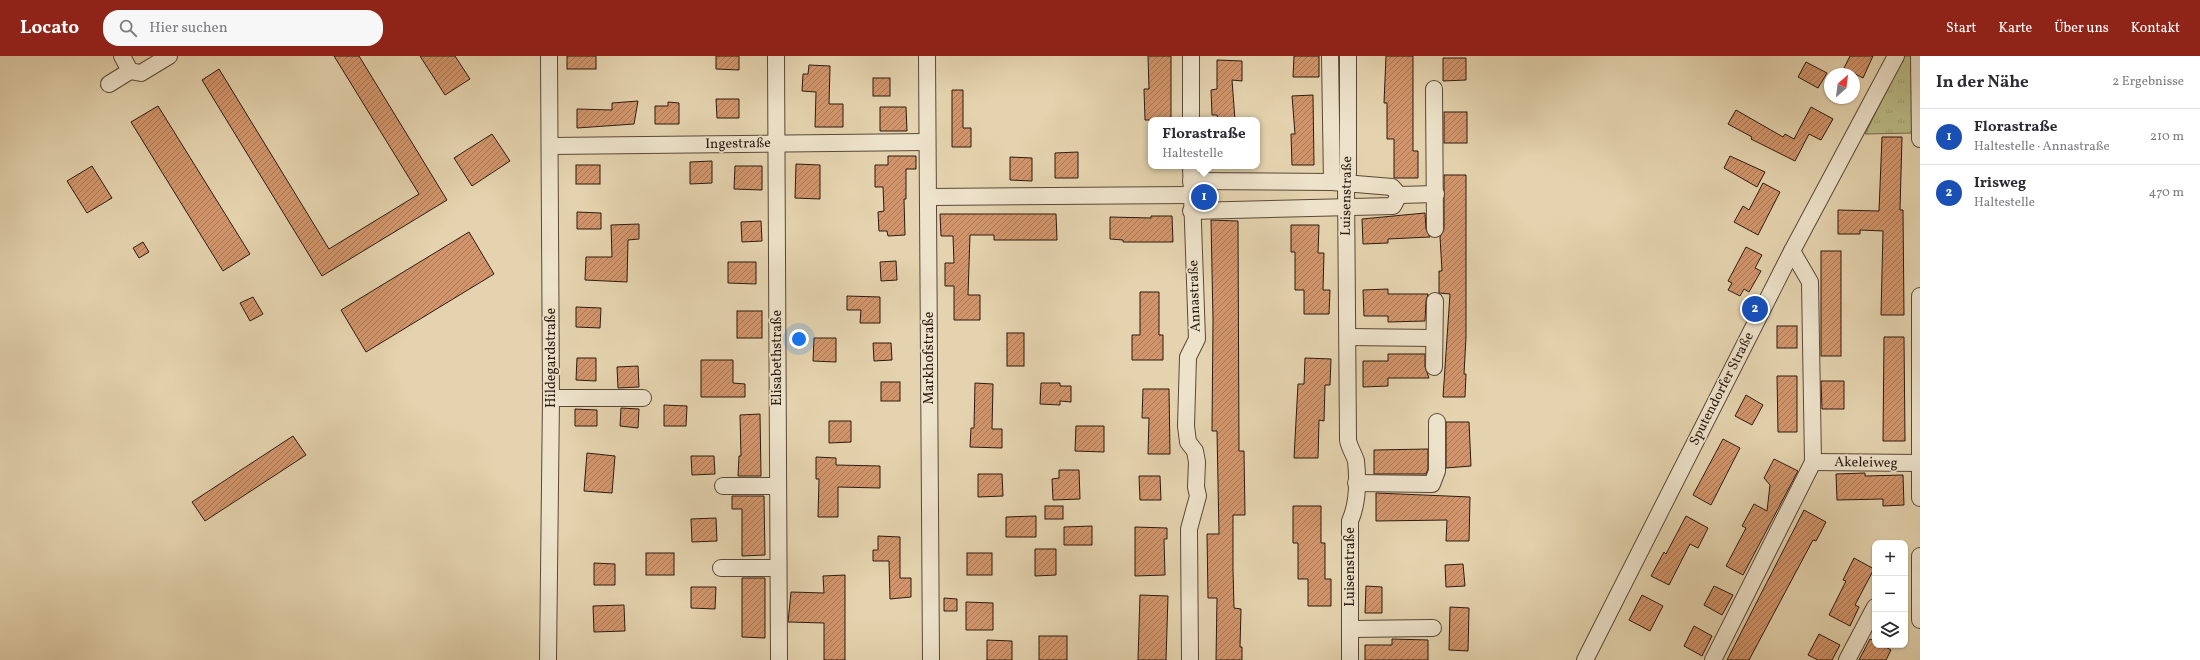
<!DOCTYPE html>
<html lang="de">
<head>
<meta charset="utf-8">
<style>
  :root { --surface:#fff; --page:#f7f7f7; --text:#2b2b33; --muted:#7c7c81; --line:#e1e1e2; --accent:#8f2418 }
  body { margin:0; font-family:Vollkorn,serif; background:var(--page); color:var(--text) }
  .controls { position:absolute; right:12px; bottom:12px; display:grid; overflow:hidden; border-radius:8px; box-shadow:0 1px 3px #0004 }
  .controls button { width:36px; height:36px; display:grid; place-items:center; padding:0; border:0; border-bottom:1px solid var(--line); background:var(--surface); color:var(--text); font:20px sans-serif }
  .compass { position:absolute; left:1824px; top:12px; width:36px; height:36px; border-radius:50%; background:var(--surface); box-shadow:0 1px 3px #0004; rotate:28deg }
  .you { position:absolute; left:799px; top:283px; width:14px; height:14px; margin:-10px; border:3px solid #fff; border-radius:50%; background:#1a73e8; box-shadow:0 0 0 6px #1a73e833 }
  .badge { display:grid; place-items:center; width:26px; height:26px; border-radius:50%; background:var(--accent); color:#fff; font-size:13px; font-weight:700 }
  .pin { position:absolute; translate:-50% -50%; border:2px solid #fff; box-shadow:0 1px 4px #0006 }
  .popup { position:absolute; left:1148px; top:61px; width:112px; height:52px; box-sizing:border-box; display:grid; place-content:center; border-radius:8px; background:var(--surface); filter:drop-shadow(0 1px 3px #0005); font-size:13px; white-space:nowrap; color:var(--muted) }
  .popup b { font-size:15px; color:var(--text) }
  .popup::after { content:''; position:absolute; left:50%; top:100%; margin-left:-8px; border:8px solid transparent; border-top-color:var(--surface) }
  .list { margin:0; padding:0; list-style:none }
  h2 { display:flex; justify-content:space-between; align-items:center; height:52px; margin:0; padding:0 16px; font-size:17px }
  h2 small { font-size:13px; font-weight:400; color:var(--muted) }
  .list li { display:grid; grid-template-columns:26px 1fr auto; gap:12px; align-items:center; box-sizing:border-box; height:56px; padding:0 16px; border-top:1px solid var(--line) }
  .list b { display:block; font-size:15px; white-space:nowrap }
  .list p { margin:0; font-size:13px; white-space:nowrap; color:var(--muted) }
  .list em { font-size:13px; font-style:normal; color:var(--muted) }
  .icon { flex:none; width:22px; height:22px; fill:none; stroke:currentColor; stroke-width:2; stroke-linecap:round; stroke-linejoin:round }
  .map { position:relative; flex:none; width:1920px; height:604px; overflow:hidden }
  header { display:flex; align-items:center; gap:24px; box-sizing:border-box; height:56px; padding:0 20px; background:var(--accent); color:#fff }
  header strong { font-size:19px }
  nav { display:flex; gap:22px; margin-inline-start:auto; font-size:14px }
  .search { width:280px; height:36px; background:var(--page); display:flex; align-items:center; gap:10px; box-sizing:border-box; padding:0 14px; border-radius:16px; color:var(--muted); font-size:15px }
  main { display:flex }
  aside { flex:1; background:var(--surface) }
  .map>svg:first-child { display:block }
  .grass { fill:url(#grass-tufts); stroke:#736a4c }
  .building { fill:url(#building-hatch); stroke:#2c1a11 }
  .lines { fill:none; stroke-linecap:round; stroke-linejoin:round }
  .minor-casing { stroke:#5a4838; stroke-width:18 }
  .minor { stroke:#ede2ca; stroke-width:16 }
  .labels { text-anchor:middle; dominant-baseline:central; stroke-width:3.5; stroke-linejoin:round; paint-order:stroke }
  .street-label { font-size:14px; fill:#2c1a11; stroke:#ede2ca }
</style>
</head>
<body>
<header>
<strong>Locato</strong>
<div class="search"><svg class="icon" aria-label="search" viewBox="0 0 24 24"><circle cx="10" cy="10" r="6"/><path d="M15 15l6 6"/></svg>Hier suchen</div>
<nav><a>Start</a><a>Karte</a><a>Über uns</a><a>Kontakt</a></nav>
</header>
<main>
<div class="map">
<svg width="1920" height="604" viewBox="0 0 1920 604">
  <defs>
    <pattern id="grass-tufts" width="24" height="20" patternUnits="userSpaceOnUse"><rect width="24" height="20" fill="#babb86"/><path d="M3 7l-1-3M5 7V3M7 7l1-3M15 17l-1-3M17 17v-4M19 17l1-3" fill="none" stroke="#a0a073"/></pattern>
    <pattern id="building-hatch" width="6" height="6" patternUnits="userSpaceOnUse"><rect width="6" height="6" fill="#d2956b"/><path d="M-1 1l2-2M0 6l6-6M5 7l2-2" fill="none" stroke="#ab7957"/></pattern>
  </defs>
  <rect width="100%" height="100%" fill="#e4d3ae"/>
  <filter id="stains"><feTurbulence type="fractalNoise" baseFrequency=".005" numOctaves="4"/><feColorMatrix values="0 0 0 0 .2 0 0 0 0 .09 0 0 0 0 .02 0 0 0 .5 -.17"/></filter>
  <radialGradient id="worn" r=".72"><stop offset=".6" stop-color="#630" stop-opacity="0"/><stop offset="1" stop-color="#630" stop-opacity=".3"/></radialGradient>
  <polygon class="grass" points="1904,0 1914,0 1914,77 1865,78"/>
  <g class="building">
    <polygon points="334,0 359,0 447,144 322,220 202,24 219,13 329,193 419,138"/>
    <polygon points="420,0 455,0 470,23 445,39"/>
    <rect x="567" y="0" width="29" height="13"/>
    <polygon points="716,0 739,0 739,14 716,13"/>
    <polygon points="1148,0 1171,0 1171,64 1145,64 1144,33 1149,33"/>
    <polygon points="1294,0 1319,0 1319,21 1293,21"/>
    <polygon points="1386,0 1413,0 1413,95 1418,95 1418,122 1394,122 1394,83 1387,83 1387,47 1384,47"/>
    <polygon points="1850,0 1873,0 1863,22 1844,12"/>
    <polygon points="1443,2 1466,2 1466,24 1443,25"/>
    <polygon points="1217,4 1242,5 1242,25 1232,24 1235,64 1218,64 1217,59 1212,59 1211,34 1217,33"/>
    <polygon points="1806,6 1827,17 1818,32 1798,21"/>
    <polygon points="809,9 830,10 829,48 843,48 843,71 815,71 816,36 802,35 803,18 808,18"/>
    <rect x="873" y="22" width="17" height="18"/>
    <polygon points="952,34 963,34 963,72 971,72 971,91 952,91"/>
    <polygon points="1313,39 1314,109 1292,109 1291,78 1295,78 1292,40"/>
    <polygon points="716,43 739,43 739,62 717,62"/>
    <polygon points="638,45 634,68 577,72 577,53 612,54 612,47"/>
    <polygon points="668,46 679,47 679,68 655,68 655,50 668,50"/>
    <polygon points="158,50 250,198 223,215 131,66"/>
    <polygon points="880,51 906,51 907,75 880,75"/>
    <polygon points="1811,51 1833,63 1821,84 1809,78 1795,105 1751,83 1752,81 1728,68 1736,54 1783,81 1785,78 1794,83"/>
    <rect x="1444" y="56" width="23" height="31"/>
    <polygon points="492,78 510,105 472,130 454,102"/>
    <polygon points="1882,81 1902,81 1900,154 1903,154 1904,259 1881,259 1883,175 1860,174 1860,178 1838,178 1838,154 1879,155"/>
    <polygon points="1078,96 1078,122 1055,122 1055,97"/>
    <polygon points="888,100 916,100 916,113 906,113 906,143 904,143 905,179 888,180 887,175 879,175 878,156 884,155 883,131 875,131 875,109 888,109"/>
    <polygon points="1730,100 1765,116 1757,131 1724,112"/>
    <polygon points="1010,101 1032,102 1032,125 1010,124"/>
    <polygon points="712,105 712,127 690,128 690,106"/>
    <polygon points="796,108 820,109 820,143 795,142"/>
    <rect x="576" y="109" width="24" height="19"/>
    <polygon points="92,110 112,142 87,157 67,125"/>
    <polygon points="735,110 762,110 762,134 734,133"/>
    <polygon points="1444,119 1466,119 1466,281 1464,318 1466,318 1465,341 1443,341 1450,238 1439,237 1439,215 1442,215 1440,181 1444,173"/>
    <polygon points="1763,127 1780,136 1758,179 1734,166 1743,150 1749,154"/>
    <polygon points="577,156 601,157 601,173 577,173"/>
    <polygon points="1425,157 1426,173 1430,181 1388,183 1388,187 1363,188 1362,163"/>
    <polygon points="940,158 1056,158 1057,184 994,184 994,179 970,179 968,239 980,239 980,264 954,264 954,230 945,230 945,207 954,207 953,180 941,180"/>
    <polygon points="1151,160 1172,160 1173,186 1123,186 1123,184 1110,183 1110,161 1151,162"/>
    <polygon points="1211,164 1238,165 1239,395 1244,395 1245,459 1233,459 1233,513 1234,552 1241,553 1240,591 1242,591 1242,604 1216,604 1217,542 1208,542 1207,478 1219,478 1217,375 1212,375 1213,264"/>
    <polygon points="761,165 762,185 742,186 741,166"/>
    <polygon points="639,168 639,183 628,184 627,226 585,224 586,201 612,201 611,169"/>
    <polygon points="1291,169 1319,169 1318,197 1324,197 1323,234 1330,234 1329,258 1304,258 1304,234 1295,234 1295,196 1291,196"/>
    <polygon points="469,176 494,218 366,296 341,254"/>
    <polygon points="143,186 149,196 139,202 133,192"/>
    <polygon points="1746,191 1762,199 1755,212 1761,215 1749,236 1744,233 1740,240 1728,234 1732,227 1728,225"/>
    <rect x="1821" y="195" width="20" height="105"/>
    <polygon points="896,205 897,224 881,225 880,206"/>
    <polygon points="728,206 756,206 756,228 728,227"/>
    <polygon points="1388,233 1388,238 1428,238 1426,245 1425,265 1388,266 1388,260 1364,260 1363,234"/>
    <polygon points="1140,236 1159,236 1159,279 1163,279 1163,304 1132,304 1132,279 1140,279"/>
    <polygon points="847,240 880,241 880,267 860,267 861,254 847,254"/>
    <polygon points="253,241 263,258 250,265 240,247"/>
    <polygon points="576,251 601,252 600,272 576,271"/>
    <rect x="737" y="255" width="25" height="27"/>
    <rect x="1777" y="270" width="20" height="22"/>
    <rect x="1007" y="277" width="17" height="33"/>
    <polygon points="1884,281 1904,281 1905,385 1883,385"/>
    <polygon points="814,282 836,282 836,306 813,305"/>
    <polygon points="873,287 891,287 892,304 874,305"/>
    <polygon points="1388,298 1425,298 1425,311 1429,322 1388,322 1388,330 1363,331 1363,305 1388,305"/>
    <polygon points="577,302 596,302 596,325 576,324"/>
    <polygon points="1305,302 1331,303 1330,329 1325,329 1324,365 1319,364 1318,402 1294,402 1298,328 1304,328"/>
    <polygon points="701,304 733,304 733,327 745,328 745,341 701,341"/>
    <polygon points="638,310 639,331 618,332 617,311"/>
    <polygon points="1777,320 1797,320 1797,376 1778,376"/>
    <polygon points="1821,325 1844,325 1844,353 1822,353"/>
    <rect x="881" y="326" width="19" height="19"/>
    <polygon points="975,327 993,328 992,373 1002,373 1002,392 970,391 971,372 974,372"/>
    <polygon points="1041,327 1060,327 1060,330 1071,330 1071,346 1060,345 1060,349 1040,348"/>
    <polygon points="1143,333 1169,333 1170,398 1148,398 1149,362 1142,362"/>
    <polygon points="1746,339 1763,349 1752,369 1735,360"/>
    <polygon points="664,349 687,350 686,370 664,370"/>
    <polygon points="621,352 639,353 638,372 620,370"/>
    <polygon points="575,353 597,354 597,370 575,370"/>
    <polygon points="760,358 761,420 738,420 739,400 741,400 740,359"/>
    <polygon points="829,365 851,365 851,386 829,387"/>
    <polygon points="1446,366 1469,366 1471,410 1446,412"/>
    <polygon points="1076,370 1104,370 1104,396 1075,395"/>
    <polygon points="293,380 306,399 205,465 192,446"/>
    <polygon points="1723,383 1740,392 1711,449 1693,439"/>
    <polygon points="1428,393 1428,413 1426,418 1374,418 1374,394"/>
    <polygon points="587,397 615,400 612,437 584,435"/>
    <polygon points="691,400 714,400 715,418 692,419"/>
    <polygon points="816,401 836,402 836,409 880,410 880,432 838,431 838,461 818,461 819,423 816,423"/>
    <polygon points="1774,403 1798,415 1743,519 1726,510 1746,472 1742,470 1754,448 1767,455 1770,429 1764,422"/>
    <polygon points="1059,414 1079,414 1080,443 1053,444 1052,423 1059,422"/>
    <polygon points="1865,417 1865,420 1903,419 1904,449 1883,450 1883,443 1837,444 1836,418"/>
    <polygon points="978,418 1002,418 1003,440 978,441"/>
    <polygon points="1139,420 1160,420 1161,444 1140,444"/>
    <polygon points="1376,437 1470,441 1469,485 1446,485 1447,464 1376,465"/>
    <polygon points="732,440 764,440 765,499 742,500 742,453 732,453"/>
    <rect x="1045" y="450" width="18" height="13"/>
    <polygon points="1293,450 1321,450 1321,487 1325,487 1325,523 1331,523 1331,550 1308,550 1308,523 1298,523 1298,487 1293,487"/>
    <polygon points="1804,454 1826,466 1816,485 1813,484 1749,604 1727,604"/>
    <polygon points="1036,460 1036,481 1006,481 1006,461"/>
    <polygon points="1686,460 1708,472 1698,492 1690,488 1669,529 1651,520 1664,496 1666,498"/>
    <polygon points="716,462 717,485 692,486 691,463"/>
    <polygon points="1092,470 1092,489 1064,489 1064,471"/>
    <polygon points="1135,471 1167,472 1167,483 1164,483 1165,519 1135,520"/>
    <polygon points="878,480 900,481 900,522 911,522 911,541 890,543 889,505 873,505 873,494 878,494"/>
    <polygon points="1035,493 1056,493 1056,519 1035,520"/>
    <rect x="646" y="497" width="28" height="22"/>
    <rect x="967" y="497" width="25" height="22"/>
    <polygon points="1854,502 1874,513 1855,549 1859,551 1850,570 1829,559 1846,525 1843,524"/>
    <polygon points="594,507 615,508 615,529 594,529"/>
    <polygon points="1463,508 1465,530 1446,531 1445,509"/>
    <polygon points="845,519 845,604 824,604 824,567 788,566 791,536 824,537 823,520"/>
    <polygon points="742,522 765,522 765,582 742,581"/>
    <polygon points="1366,530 1382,531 1382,557 1365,557"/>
    <polygon points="1714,530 1733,539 1722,559 1704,549"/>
    <polygon points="691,531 716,531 715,553 691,552"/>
    <polygon points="1140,539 1168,540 1166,604 1138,604"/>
    <polygon points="1642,539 1663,550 1650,575 1629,564"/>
    <polygon points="944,542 957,543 957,555 944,555"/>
    <polygon points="966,546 993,547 993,574 966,574"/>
    <polygon points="624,549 625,575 594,576 593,550"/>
    <polygon points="1450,551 1469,552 1468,595 1449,594"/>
    <polygon points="1694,570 1712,580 1702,600 1684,590"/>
    <polygon points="1819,578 1840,589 1832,604 1818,604 1808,599"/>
    <rect x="1039" y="580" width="28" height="24"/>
    <polygon points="1392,583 1428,584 1428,604 1365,604 1365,589 1392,589"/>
    <polygon points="1870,583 1875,585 1875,589 1882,589 1891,594 1886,604 1859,604"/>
    <polygon points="987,584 1012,585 1012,604 987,604"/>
  </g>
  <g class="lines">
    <g class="minor-casing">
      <g id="minor">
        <polyline points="122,0 130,15 141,17 169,0"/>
        <polyline points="776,0 779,604"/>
        <polyline points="927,0 931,604"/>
        <polyline points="1191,0 1191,64"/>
        <polyline points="1330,0 1332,126"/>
        <path d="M1348 0V117L1346 127 1348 384C1349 391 1354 398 1356 405 1358 424 1358 447 1350 465V604"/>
        <polyline points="1919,0 1920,83"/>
        <polyline points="109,28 130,15"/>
        <polyline points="1434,33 1435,173"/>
        <polyline points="550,90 927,86"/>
        <polyline points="1191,125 1332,126 1392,131 1399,139 1393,150 1191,155"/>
        <polyline points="1399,139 1436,138"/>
        <polyline points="929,141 1191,139"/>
        <polyline points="1920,240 1920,442"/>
        <polyline points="1348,281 1434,282"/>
        <polyline points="1434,311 1435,245"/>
        <polyline points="551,342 643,342"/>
        <polyline points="1813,406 1919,407"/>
        <polyline points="1356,427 1432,428 1437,415 1437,366"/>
        <polyline points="723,430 777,430"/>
        <polyline points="1920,500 1920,564"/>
        <polyline points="721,512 778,512"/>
        <polyline points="1350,573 1433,572"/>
        <polyline points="548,604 551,342 549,0"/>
        <polyline points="1190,604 1189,473 1198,440 1196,431 1197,406 1195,395 1188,386 1186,370 1188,301 1197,283 1191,110"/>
        <polyline points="1585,604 1792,195 1896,0"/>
        <polyline points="1713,604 1813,406 1810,226 1792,195"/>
        <polyline points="1847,604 1875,551"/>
      </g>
    </g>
    <use href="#minor" class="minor"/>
  </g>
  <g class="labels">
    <g class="street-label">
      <text transform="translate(738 88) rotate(-1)">Ingestraße</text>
      <text transform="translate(1347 140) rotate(-89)">Luisenstraße</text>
      <text transform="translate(1195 240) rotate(-92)">Annastraße</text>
      <text transform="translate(551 302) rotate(-90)">Hildegardstraße</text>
      <text transform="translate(777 302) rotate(-90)">Elisabethstraße</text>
      <text transform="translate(929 302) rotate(-90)">Markhofstraße</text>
      <text transform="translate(1722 333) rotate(-63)">Sputendorfer Straße</text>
      <text transform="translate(1866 407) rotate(1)">Akeleiweg</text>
      <text transform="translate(1350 511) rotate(-90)">Luisenstraße</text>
    </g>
  </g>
  <rect width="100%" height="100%" filter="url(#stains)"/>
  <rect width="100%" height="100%" fill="url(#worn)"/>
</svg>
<div class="controls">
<button>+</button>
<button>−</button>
<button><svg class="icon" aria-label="layers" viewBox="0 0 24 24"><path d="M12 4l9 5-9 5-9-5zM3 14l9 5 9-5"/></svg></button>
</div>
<svg class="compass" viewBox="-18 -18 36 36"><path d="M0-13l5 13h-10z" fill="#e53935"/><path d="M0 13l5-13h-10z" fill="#7c7c81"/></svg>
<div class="you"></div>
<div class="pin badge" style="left:1204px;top:141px;background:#1a4fb4">1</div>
<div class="popup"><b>Florastraße</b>Haltestelle</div>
<div class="pin badge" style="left:1755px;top:253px;background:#1a4fb4">2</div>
</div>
<aside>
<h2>In der Nähe<small>2 Ergebnisse</small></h2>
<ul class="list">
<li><span class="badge" style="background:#1a4fb4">1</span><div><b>Florastraße</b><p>Haltestelle · Annastraße</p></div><em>210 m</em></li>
<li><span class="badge" style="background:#1a4fb4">2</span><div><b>Irisweg</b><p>Haltestelle</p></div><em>470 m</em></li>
</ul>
</aside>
</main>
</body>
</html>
